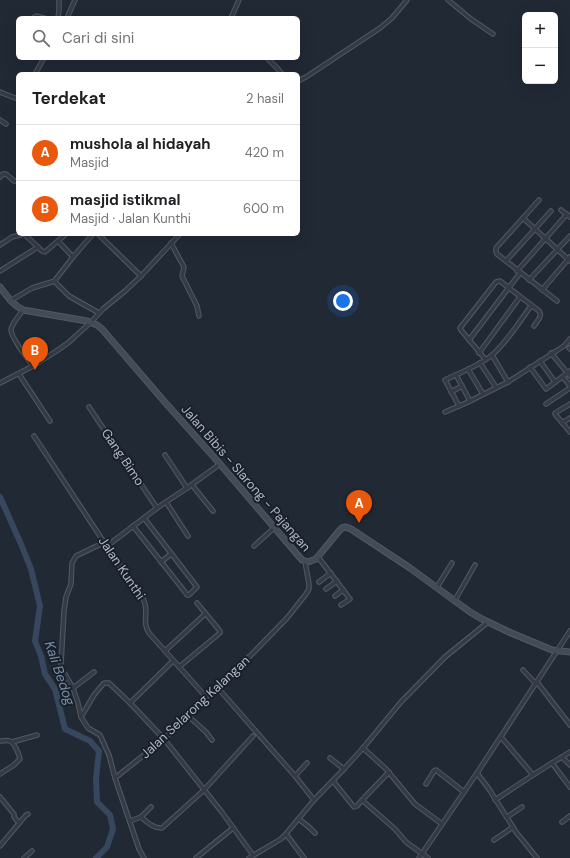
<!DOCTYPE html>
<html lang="id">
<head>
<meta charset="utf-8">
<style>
  :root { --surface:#fff; --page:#f2f2f2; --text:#202124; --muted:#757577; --line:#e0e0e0; --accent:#ea580c }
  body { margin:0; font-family:"DM Sans",sans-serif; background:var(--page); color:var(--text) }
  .controls { position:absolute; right:12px; top:12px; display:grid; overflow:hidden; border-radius:6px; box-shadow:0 4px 16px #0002 }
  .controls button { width:36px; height:36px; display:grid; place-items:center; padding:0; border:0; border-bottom:1px solid var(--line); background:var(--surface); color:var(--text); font:20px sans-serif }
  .you { position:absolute; left:343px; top:301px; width:14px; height:14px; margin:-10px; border:3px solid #fff; border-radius:50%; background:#1a73e8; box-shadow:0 0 0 6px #1a73e833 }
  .badge { display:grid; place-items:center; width:26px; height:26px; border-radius:50%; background:var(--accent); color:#fff; font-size:13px; font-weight:700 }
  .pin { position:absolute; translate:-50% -33px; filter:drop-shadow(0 1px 2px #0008) }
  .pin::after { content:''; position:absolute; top:21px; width:14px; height:12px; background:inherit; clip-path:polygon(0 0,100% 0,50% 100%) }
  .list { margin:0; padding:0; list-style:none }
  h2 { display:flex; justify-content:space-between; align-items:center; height:52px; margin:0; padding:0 16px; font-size:17px }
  h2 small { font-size:13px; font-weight:400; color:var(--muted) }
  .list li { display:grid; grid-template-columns:26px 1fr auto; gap:12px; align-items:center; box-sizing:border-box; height:56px; padding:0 16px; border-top:1px solid var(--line) }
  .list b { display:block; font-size:15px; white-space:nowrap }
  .list p { margin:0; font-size:13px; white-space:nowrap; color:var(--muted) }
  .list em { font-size:13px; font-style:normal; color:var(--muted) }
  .icon { flex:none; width:22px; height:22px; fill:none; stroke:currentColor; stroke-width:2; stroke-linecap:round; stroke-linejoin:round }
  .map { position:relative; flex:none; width:570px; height:858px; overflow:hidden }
  .search { position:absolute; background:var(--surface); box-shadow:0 4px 16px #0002; left:16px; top:16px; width:284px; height:44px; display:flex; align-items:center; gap:10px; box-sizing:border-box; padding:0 14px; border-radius:6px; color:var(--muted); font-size:15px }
  .panel { position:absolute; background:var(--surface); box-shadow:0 4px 16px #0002; left:16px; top:72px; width:284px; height:164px; border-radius:6px }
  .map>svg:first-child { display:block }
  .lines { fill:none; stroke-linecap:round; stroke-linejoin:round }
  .river { stroke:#37475d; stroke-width:6 }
  .minor-casing { stroke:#525963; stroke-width:5.5 }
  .secondary-casing { stroke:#525963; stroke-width:7 }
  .minor { stroke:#343b46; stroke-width:3.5 }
  .secondary { stroke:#424b58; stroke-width:5 }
  .labels { text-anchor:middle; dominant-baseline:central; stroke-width:4; stroke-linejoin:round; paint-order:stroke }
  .street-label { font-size:13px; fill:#aeb6c2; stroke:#1a202a }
  .water-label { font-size:14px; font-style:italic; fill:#788daa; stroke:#1a202a }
</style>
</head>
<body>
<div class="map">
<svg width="570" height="858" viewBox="0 0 570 858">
  <rect width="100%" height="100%" fill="#212935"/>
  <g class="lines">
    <polyline class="river" points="0,497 21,544 31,569 40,606 35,641 41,656 45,674 55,689 65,729 90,741 99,751 96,779 97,802 110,815 113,829 107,847 96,858"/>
    <g class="minor-casing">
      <g id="minor">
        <polyline points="448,0 471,19 493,34"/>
        <polyline points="33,18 36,16 44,18"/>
        <polyline points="58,18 59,10 59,0"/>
        <polyline points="67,18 75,0"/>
        <polyline points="231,18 239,0"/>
        <polyline points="267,58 278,69 282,74"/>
        <polyline points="35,74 44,58"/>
        <polyline points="298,81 306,77 380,28 392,18 407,0"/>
        <polyline points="0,92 15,98 18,98"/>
        <polyline points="0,120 6,124"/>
        <polyline points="0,177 3,174 6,174 14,181 18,181"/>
        <polyline points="561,210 570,217"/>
        <polyline points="523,218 539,200"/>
        <polyline points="24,234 38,247"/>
        <polyline points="98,234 141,276"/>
        <polyline points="58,241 73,257 56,279 55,281 56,283 69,296 99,313"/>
        <polyline points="171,243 184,267 182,276 197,306 199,316"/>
        <polyline points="0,245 12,237 24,234"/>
        <polyline points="73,257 93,234"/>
        <polyline points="506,261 551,211"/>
        <polyline points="0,271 38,247 42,251 45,252 66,234"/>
        <polyline points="517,271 567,214"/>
        <polyline points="529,280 570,236"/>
        <polyline points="542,290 570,257"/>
        <polyline points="10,301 32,288 55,281"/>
        <polyline points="557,301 497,254 496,252 496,248 523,218 570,261"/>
        <path d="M23 310C19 316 13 322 11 329 10 336 28 360 33 366"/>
        <polyline points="469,340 520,273"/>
        <polyline points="569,348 570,349"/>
        <polyline points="479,353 520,297"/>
        <polyline points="551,353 570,376"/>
        <polyline points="492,355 508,382"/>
        <path d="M485 359 461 330 460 328 496 282 500 281 539 311C543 316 537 321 534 326"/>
        <polyline points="540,361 555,382"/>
        <polyline points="480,363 496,387"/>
        <polyline points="530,367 546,389 570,371"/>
        <polyline points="468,369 483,394"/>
        <polyline points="19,374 50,421"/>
        <polyline points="456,375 470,401"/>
        <polyline points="563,377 570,386"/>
        <polyline points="0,383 33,366 55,352 68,343 91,322 103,309 125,291 141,276 179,235"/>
        <polyline points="451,392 462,386"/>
        <polyline points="546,404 570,388"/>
        <polyline points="570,404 555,413 555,414 570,432"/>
        <path d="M459 406 445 380C461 372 479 366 492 355 508 341 519 322 531 306"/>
        <polyline points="89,407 157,508"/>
        <polyline points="445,412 466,403 508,382 564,346 570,339"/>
        <polyline points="562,423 570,418"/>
        <path d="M34 436 127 577C133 585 143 594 145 604 148 615 142 622 149 633L206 697"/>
        <polyline points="165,455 187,488"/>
        <polyline points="192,485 213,511"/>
        <polyline points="166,502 188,536"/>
        <polyline points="133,526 185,592 187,595 189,595 197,587 144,518"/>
        <polyline points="105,542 76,556 72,563 71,584 66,597 64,611 61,664 63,671 73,688 78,703 81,717 88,728 100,735 109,755 115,778"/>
        <polyline points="107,546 157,508 187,488 220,464"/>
        <polyline points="254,546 274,528"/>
        <polyline points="318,557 350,599 341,605"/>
        <polyline points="161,562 171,554"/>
        <polyline points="319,582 331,573"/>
        <polyline points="437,587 452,563"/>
        <polyline points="326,589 337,581"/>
        <polyline points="335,596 343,590"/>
        <polyline points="455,600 475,565"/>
        <polyline points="165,651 205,614"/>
        <polyline points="173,661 130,703 164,739 221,811 253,855"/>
        <polyline points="179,667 220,633 220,631 197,603"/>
        <polyline points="523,670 536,684"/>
        <polyline points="537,682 570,725"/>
        <polyline points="217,687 295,776 314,800"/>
        <polyline points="73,688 94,672"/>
        <polyline points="187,715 206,732 212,740"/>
        <polyline points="81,717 94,695 103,684 105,683 109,683 130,703"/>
        <path d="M0 741C3 741 7 740 10 741 15 744 19 754 20 759L14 765 0 774"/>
        <polyline points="12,742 37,735"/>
        <polyline points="363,748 386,769 415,804 442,824"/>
        <polyline points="562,757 570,765"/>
        <polyline points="330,758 344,769"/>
        <polyline points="552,763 570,752"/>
        <polyline points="389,772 364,798 363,801 395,829 406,842 428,858"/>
        <polyline points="477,773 489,789 516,832 537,858"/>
        <polyline points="533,775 552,763 570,787"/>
        <polyline points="295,776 307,763"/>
        <polyline points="333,781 354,807 357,806 362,800"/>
        <polyline points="426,784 434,771 436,770 464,792"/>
        <polyline points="0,797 14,814 14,817 19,823"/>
        <polyline points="495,800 533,775 501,737"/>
        <path d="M141 817C147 822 154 829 162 828L204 790 253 736"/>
        <polyline points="507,817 522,807"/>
        <polyline points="299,819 310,828 315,833"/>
        <polyline points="130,821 141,817 151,807"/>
        <polyline points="562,822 570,816"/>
        <polyline points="286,834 304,858"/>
        <polyline points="494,840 513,827"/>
        <polyline points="0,846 26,815 28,814"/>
        <polyline points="24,858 32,851"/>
        <polyline points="144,858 139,849 115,778 164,739 187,715 252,654 287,618 306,594 309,589 309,584 305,562"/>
        <polyline points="196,858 233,828"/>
        <polyline points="249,858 281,839 285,835 314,800 344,769 363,748 401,702 445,657 488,622"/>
        <polyline points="419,858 477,773 570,631"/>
      </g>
    </g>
    <g class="secondary-casing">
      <path id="secondary" d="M0 287C7 296 13 305 23 310L87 321 97 325 102 329 163 400 220 464 302 560 308 562 316 559 339 531 342 528 346 527 351 529 410 568 470 612 482 619 509 632 552 650 570 652"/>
    </g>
    <use href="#minor" class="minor"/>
    <use href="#secondary" class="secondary"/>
  </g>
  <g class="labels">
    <g class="street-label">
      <text transform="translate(123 457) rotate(56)">Gang Bimo</text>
      <text transform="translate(246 478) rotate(49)">Jalan Bibis - Slarong - Pajangan</text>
      <text transform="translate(122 568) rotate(56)">Jalan Kunthi</text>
      <text transform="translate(195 707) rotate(-43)">Jalan Selarong Kalangan</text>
    </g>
    <g class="water-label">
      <text transform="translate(60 673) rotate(71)">Kali Bedog</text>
    </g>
  </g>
</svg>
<div class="controls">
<button>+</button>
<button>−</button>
</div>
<div class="you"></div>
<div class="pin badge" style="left:359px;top:523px">A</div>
<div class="pin badge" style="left:35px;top:370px">B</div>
<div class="search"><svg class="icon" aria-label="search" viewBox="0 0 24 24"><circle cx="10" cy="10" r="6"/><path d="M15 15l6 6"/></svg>Cari di sini</div>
<section class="panel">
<h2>Terdekat<small>2 hasil</small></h2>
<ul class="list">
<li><span class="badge">A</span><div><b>mushola al hidayah</b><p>Masjid</p></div><em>420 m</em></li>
<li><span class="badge">B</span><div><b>masjid istikmal</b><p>Masjid · Jalan Kunthi</p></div><em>600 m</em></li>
</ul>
</section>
</div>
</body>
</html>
